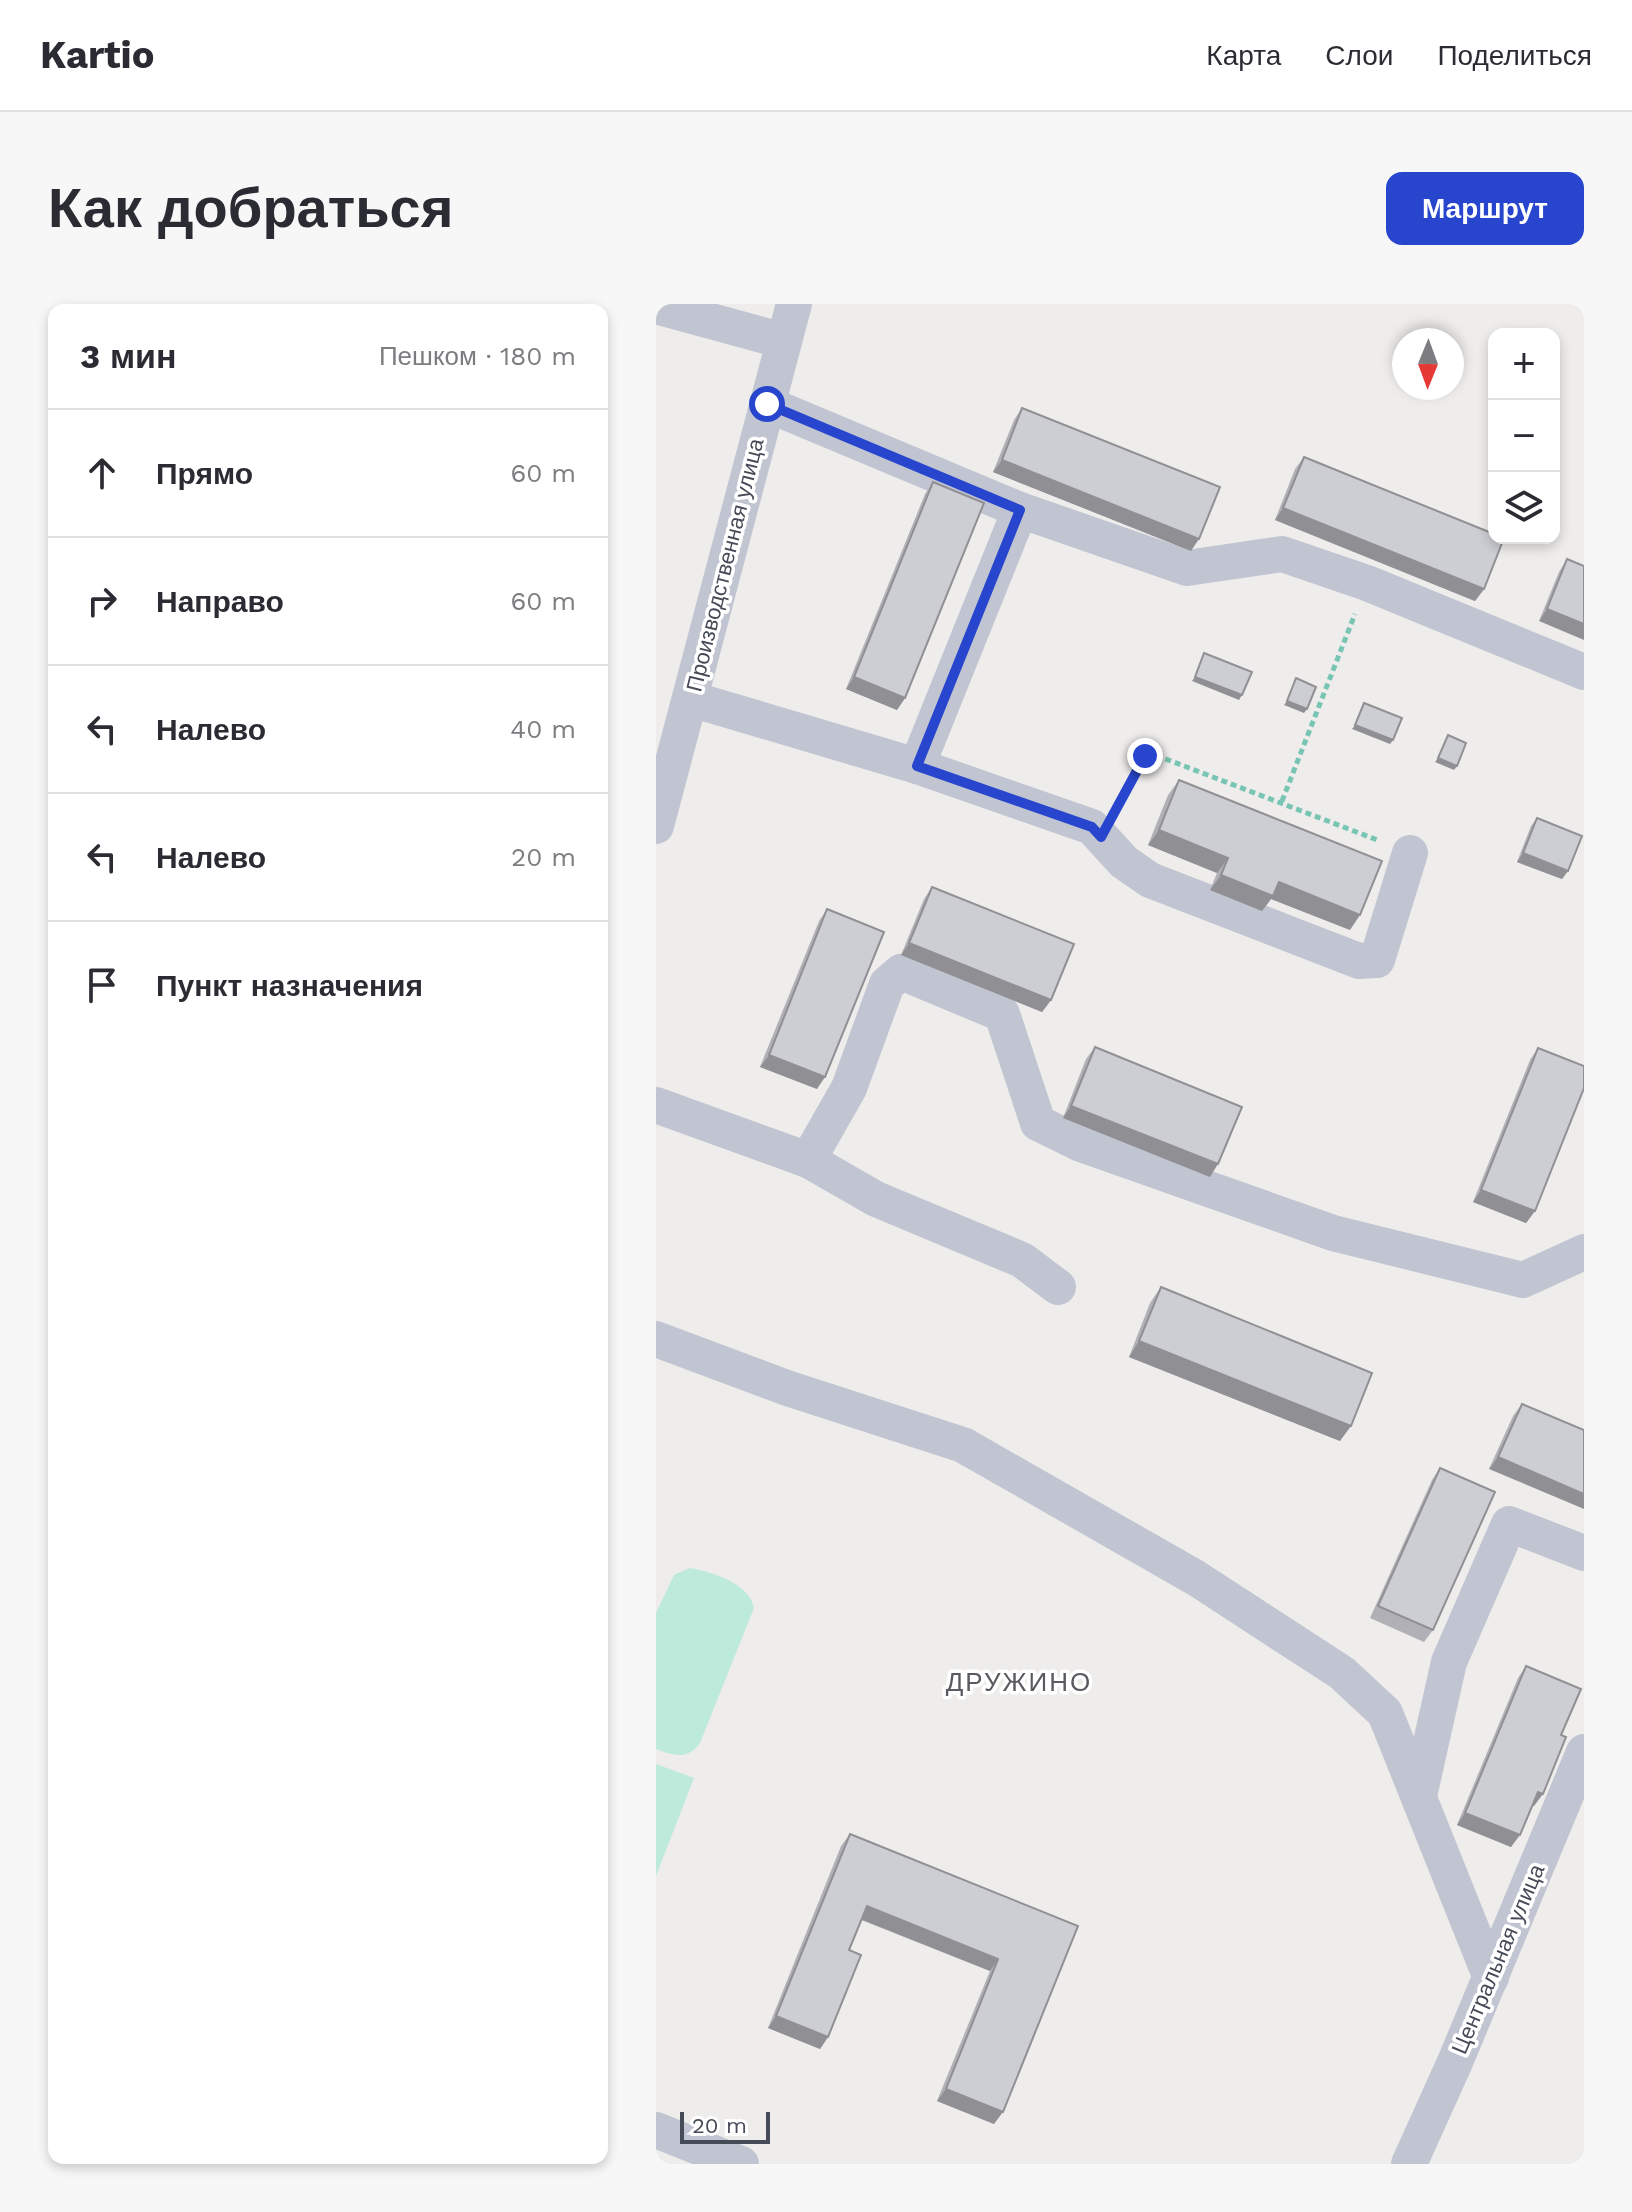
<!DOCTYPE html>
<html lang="ru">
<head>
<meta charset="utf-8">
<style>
  :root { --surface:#fff; --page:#f7f7f7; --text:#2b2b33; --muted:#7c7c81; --line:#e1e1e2; --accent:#2846cd }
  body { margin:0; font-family:"Work Sans",sans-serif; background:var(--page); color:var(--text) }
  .controls { position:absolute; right:24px; top:24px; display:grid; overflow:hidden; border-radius:16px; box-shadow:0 4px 12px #0003 }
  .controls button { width:72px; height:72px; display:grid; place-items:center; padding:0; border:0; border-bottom:2px solid var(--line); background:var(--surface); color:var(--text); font:40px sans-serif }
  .compass { position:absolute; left:736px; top:24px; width:72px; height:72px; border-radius:50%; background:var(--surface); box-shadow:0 4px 12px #0003; rotate:181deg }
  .scale { position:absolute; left:24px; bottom:20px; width:90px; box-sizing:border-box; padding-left:8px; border:4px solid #464b58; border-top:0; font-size:22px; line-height:28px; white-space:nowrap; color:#464b58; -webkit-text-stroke:6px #fff; paint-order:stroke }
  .stop { position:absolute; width:24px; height:24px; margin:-18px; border:6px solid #2846cd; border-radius:50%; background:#fff }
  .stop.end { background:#2846cd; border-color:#fff; box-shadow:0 2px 8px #0008 }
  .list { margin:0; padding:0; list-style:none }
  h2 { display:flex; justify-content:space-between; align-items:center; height:104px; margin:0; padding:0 32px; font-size:34px }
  h2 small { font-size:26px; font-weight:400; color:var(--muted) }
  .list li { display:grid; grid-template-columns:52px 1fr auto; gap:24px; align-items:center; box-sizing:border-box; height:128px; padding:0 32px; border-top:2px solid var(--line) }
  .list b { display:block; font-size:30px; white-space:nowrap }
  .list em { font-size:26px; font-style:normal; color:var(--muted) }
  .icon { flex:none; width:44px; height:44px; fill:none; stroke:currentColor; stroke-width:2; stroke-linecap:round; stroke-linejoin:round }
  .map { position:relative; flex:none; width:928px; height:1860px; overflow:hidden; border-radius:16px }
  header { display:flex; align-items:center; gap:48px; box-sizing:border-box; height:112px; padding:0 40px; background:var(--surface); border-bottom:2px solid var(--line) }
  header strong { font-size:38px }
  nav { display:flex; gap:44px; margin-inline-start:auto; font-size:28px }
  .intro { display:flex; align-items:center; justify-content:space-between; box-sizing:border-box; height:192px; padding:0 48px }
  h1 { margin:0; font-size:56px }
  .button { padding:20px 36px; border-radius:16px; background:var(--accent); color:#fff; font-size:28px; font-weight:700 }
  main { display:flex; gap:48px; padding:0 48px }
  aside { flex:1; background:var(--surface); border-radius:16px; box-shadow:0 4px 12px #0003 }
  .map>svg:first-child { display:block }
  .green { fill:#bdeada }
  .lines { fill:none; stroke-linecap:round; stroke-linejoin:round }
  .path { stroke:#79c5b3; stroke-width:5; stroke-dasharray:6 4; stroke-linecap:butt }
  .minor { stroke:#c1c5d1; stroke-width:36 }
  .wall { fill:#b0b0b6 }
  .shaded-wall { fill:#909094 }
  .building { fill:#cdcdd4; stroke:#909094; stroke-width:2 }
  .route { stroke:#2846cd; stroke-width:10 }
  .labels { text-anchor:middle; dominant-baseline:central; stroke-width:7; stroke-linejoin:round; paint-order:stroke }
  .street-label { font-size:22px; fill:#464b58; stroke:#fff }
  .quarter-label { font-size:26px; letter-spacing:2px; fill:#5a5b61; stroke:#fff }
</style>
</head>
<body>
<header>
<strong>Kartio</strong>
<nav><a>Карта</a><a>Слои</a><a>Поделиться</a></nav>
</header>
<div class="intro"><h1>Как добраться</h1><a class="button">Маршрут</a></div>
<main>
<aside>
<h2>3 мин<small>Пешком · 180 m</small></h2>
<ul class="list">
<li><svg class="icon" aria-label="ahead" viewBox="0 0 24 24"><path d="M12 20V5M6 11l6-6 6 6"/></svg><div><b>Прямо</b></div><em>60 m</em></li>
<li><svg class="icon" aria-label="right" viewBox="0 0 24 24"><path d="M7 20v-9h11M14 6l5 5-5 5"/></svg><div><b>Направо</b></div><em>60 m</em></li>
<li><svg class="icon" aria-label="left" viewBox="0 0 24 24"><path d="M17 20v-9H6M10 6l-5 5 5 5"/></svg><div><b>Налево</b></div><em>40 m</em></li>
<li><svg class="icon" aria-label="left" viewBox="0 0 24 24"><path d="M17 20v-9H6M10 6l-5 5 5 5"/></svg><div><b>Налево</b></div><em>20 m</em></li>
<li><svg class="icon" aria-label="arrive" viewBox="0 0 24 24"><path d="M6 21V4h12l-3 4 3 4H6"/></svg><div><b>Пункт назначения</b></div></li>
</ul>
</aside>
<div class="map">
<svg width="928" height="1860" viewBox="0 0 928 1860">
  <rect width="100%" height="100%" fill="#efedec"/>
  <g class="green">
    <path d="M34 1264C56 1268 93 1279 98 1304L44 1439C32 1456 18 1452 0 1445V1309L18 1271Z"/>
    <polygon points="0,1460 38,1474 0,1572"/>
  </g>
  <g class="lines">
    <g class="path">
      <polyline points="626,497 699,310"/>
      <polyline points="461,504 489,452 502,452 724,537"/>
    </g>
    <g class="minor">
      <polyline points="0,2 128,37"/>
      <polyline points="111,100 364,206 531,264 626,250 711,279 928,368"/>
      <polyline points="35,395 261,462 436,523 468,558 494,576 703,657 721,656 754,549"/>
      <polyline points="261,462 364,206"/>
      <polyline points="0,522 138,0"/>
      <polyline points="0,801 152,856 193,784 231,680 245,668 346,710 382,819 425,840 677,929 867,976 928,948"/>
      <polyline points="152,856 220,895 366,956 402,983"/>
      <polyline points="0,1035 131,1084 307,1141 540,1274 686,1369 729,1409 835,1674"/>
      <polyline points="763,1492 793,1358 853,1220 928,1249"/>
      <polyline points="0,1826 85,1860"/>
      <polyline points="753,1860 799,1758 928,1448"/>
    </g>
  </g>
  <g class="wall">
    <polygon points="366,104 535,247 337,168 358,116"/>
    <polygon points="648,153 828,285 819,297 619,216 639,165"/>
    <polygon points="277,178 249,394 241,406 190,385 269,190"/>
    <polygon points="911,255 928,262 883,317 903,268"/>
    <polygon points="523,476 694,626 615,595 606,607 554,586 561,569 492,541 512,491"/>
    <polygon points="881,514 912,567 906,575 861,558 875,522"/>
    <polygon points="276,583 395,696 386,708 245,651 268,595"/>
    <polygon points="171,605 161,785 104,763 163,617"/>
    <polygon points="439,743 554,873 407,814 430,755"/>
    <polygon points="882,744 879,907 870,919 817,898 874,756"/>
    <polygon points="505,983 684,1137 473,1053 494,999"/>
    <polygon points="866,1100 928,1126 833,1165 857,1112"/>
    <polygon points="784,1164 777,1326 768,1338 714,1314 776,1176"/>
    <polygon points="870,1362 905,1431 878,1502 876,1501 855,1543 801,1521 862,1374"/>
    <polygon points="194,1530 422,1622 338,1820 281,1797 334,1667 205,1616 193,1646 172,1733 164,1745 112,1724 185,1542"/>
  </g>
  <g class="shaded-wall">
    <polygon points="346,156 543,235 535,247 337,168"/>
    <polygon points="627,204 828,285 819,297 619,216"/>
    <polygon points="891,305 928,320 928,336 883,317"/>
    <polygon points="198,373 249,394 241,406 190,385"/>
    <polygon points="539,373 586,391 583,396 536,377"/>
    <polygon points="631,397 651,405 648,409 628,401"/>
    <polygon points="699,421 737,436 734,440 696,425"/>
    <polygon points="782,454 801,462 798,466 779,458"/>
    <polygon points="503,526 572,554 561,569 492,541"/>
    <polygon points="867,549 912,567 906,575 861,558"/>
    <polygon points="565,571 623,578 704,611 694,626 615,595 606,607 554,586"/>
    <polygon points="253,639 395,696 386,708 245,651"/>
    <polygon points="113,751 169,773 161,785 104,763"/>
    <polygon points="415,802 562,860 554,873 407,814"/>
    <polygon points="825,886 879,907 870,919 817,898"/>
    <polygon points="483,1037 695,1122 684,1137 473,1053"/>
    <polygon points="842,1153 928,1190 928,1205 833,1165"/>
    <polygon points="882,1488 887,1490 878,1502 873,1500"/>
    <polygon points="809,1509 864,1531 855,1543 801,1521"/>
    <polygon points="211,1602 342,1655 334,1667 202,1614"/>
    <polygon points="120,1712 172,1733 164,1745 112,1724"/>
    <polygon points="290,1785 347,1808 338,1820 281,1797"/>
  </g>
  <g class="building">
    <polygon points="366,104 564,183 543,235 346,156"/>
    <polygon points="648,153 838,230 838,234 848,234 828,285 627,204"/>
    <polygon points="277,178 328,199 249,394 198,373"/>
    <polygon points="911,255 928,262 928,320 891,305"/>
    <polygon points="548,349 596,368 586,391 539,373"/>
    <polygon points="640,374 660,383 651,405 631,397"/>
    <polygon points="708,399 746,414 737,436 699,421"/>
    <polygon points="792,431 810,439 801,462 782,454"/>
    <polygon points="523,476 726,557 704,611 623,578 617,592 565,571 572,554 503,526"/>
    <polygon points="881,514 926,532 912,567 867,549"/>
    <polygon points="276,583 418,640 395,696 253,639"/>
    <polygon points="171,605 228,628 169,773 113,751"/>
    <polygon points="439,743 586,803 562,860 415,802"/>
    <polygon points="882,744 928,762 928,784 879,907 825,886"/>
    <polygon points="505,983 716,1069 695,1122 483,1037"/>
    <polygon points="866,1100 928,1126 928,1190 842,1153"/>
    <polygon points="784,1164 839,1188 777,1326 722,1302"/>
    <polygon points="870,1362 925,1385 905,1431 910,1433 887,1490 882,1488 864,1531 809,1509"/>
    <polygon points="194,1530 422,1622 347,1808 290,1785 342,1655 211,1602 193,1646 205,1651 172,1733 120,1712"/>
  </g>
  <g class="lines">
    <polyline class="route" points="111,100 364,206 261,462 436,523 445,533 489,452"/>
  </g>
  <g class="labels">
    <g class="street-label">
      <text transform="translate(69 261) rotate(-76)">Производственная улица</text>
      <text transform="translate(842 1655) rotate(-67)">Центральная улица</text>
    </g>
    <g class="quarter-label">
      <text x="363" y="1378">ДРУЖИНО</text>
    </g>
  </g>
</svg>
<div class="controls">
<button>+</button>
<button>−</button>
<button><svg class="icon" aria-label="layers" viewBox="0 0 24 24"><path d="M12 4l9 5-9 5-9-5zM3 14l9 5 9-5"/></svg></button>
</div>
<svg class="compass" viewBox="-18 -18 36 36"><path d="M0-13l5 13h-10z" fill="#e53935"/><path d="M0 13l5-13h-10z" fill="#7c7c81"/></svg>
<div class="scale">20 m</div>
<div class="stop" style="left:111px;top:100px"></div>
<div class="stop end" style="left:489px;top:452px"></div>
</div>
</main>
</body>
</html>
